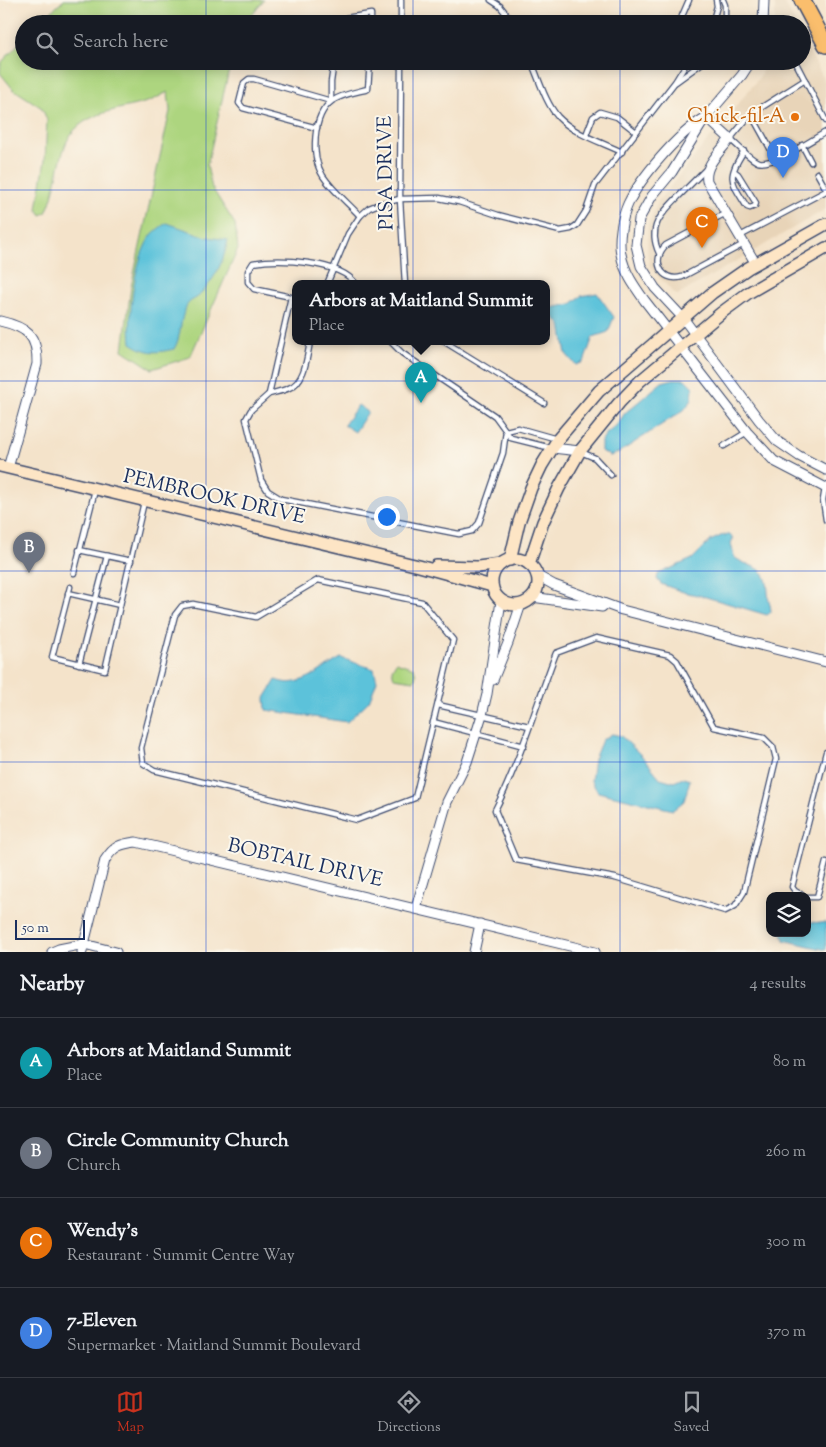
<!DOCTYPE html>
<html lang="en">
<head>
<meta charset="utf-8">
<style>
  :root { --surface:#171b24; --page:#242831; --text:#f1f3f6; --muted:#9ea1a6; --line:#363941; --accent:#c8321e }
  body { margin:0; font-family:"Sorts Mill Goudy",serif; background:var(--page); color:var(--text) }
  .controls { position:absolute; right:15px; bottom:15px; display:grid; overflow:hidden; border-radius:10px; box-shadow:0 2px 12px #0003 }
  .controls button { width:45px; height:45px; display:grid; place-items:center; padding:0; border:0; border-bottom:1px solid var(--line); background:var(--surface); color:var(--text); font:25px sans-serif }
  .scale { position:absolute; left:15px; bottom:12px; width:70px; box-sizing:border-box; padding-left:5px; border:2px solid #1b2f5e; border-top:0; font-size:14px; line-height:18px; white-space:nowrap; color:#1b2f5e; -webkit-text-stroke:4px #fbf7ec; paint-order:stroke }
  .you { position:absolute; left:386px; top:516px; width:18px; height:18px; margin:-12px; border:4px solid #fff; border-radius:50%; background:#1a73e8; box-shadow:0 0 0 8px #1a73e833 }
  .badge { display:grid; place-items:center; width:32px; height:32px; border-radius:50%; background:var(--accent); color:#fff; font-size:16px; font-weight:700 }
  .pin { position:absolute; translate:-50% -41px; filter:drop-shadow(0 1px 2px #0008) }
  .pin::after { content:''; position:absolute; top:26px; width:18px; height:15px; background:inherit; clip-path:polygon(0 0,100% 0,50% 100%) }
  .popup { position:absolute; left:292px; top:280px; width:258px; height:65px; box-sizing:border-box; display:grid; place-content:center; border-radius:10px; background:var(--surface); filter:drop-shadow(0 1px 4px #0005); font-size:16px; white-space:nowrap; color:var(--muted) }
  .popup b { font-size:19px; color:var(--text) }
  .popup::after { content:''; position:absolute; left:50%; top:100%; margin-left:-10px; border:10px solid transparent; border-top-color:var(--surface) }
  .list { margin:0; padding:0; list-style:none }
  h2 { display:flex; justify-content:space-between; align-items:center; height:65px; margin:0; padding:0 20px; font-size:21px }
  h2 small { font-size:16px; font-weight:400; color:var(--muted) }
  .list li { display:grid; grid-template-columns:32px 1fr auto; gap:15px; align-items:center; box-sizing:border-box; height:90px; padding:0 20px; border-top:1px solid var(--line) }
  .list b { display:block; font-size:19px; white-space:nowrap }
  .list p { margin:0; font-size:16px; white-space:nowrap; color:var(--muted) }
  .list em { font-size:16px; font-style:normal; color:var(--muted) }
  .icon { flex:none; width:28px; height:28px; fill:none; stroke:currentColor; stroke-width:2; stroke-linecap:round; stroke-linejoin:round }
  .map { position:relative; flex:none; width:826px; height:952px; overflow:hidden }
  .search { position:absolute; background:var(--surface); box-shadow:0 2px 12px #0003; left:15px; right:15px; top:15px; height:55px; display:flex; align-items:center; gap:12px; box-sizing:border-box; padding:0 18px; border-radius:28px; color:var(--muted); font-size:19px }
  .sheet { height:425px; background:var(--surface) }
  nav { display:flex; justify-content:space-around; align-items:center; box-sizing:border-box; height:70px; border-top:1px solid var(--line); background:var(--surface); font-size:14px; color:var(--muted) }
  nav a { display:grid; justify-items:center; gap:2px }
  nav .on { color:var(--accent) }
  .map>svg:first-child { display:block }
  .built { fill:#e8d4b8 }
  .green { fill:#add57f; stroke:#64826e }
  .water { fill:#5cc2da; stroke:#3c789c }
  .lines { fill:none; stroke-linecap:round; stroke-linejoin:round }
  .lane-casing { stroke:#3c4a6e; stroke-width:7 }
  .street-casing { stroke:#3c4a6e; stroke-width:11 }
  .secondary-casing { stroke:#3c4a6e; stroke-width:14 }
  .highway-casing { stroke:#3c4a6e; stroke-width:18 }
  .lane { stroke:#fff; stroke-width:4.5 }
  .street { stroke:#fff; stroke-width:9 }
  .secondary { stroke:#fde5c5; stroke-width:11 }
  .highway { stroke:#fabe6d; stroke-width:15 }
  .grid { fill:none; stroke:#1d4ed8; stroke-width:1; stroke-opacity:0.55 }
  .food-dot { fill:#e8710a; stroke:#fbf7ec; stroke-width:2 }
  .labels { text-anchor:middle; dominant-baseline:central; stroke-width:4; stroke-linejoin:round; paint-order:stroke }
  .food-label { font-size:20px; fill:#c56008; stroke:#fbf7ec; text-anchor:end }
  .street-label { font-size:20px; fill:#1b2f5e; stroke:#fbf7ec }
</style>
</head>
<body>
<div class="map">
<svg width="826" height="952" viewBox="0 0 826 952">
  <rect width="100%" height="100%" fill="#fbf7ec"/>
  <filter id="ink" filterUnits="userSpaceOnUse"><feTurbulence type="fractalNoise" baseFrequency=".02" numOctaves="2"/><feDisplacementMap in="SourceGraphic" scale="10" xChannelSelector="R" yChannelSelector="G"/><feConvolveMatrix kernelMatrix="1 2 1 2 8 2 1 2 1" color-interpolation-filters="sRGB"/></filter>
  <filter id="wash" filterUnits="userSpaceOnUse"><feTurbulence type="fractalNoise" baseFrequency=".0096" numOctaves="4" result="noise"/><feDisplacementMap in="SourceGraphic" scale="20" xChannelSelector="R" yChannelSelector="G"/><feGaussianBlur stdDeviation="1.12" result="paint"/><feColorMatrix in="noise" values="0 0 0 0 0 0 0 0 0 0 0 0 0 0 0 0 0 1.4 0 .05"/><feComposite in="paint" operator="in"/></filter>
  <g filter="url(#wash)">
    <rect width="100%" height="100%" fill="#f4e3ca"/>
    <g class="built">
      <polygon points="775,0 783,0 796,24 775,24"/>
      <polygon points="802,37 826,83 826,209 678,295 674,294 650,266 647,252 648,225 659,200 759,78 766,61 802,61"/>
    </g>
    <g class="green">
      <polygon points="64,0 264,0 245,24 38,24"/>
      <path d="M24 38V61H231L207 166 212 188 235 224 238 249 190 357 152 369 123 350 131 287 170 111 168 92C161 95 154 100 147 102 117 111 77 112 65 146 57 168 56 192 46 213L41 215 37 209 45 160 47 120 42 108 13 89 0 73 1 63Z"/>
      <polygon points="396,662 414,668 416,675 414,681 394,678 392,669"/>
    </g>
    <g class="water">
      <path d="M167 223 207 237 228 240C223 263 216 277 200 295 195 300 189 300 186 307 179 321 182 336 174 349 156 353 147 354 131 343 128 316 134 262 149 239 153 232 160 227 167 223Z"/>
      <polygon points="597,293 614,317 608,332 593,337 584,362 576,365 566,354 561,325 546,309 571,304 581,296"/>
      <polygon points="673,379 685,379 693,387 692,400 684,410 620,452 610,456 601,451 601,441 606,434 616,426 625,413 662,382"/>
      <polygon points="358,405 368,412 355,432 344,425"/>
      <path d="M723 535H730L733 539 731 543 734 557C753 571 767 562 768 593 768 600 771 605 771 612L767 615 706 597 683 592 661 584 657 579 658 574 692 559 710 541Z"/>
      <path d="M341 658 374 669 377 681 369 701 347 722 266 710 265 698 276 680C299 690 321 669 341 658Z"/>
      <polygon points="612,734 621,736 642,756 660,778 674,782 683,778 690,780 684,801 673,810 598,792 591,781 594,759 602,740"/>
      <polygon points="807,922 826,923 826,950 784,940 782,933 807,933"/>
    </g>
  </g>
  <g filter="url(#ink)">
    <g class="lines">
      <g class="lane-casing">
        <g id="lane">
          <polyline points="491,0 500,6 514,24"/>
          <polyline points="723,0 725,5 725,24"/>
          <polyline points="344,24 346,18 371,14 371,24"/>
          <polyline points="401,24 401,0"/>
          <polyline points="682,24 682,16 689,0"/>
          <polyline points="712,24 717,6 716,0"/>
          <polyline points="401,61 400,199 405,284"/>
          <path d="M531 61C539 79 545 102 558 117 574 134 601 142 622 152"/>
          <polyline points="795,61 826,121"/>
          <path d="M805 80 751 114 730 139C737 145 750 159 758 162 774 166 811 140 826 132"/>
          <polyline points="676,82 705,61"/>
          <polyline points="331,101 331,82 334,61"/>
          <polyline points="751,114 776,159"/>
          <polyline points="317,128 243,108 239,103 244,83 249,79 254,79 331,101"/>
          <polyline points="586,135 593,117 600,112 617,117 636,132"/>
          <polyline points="802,145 811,162"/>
          <path d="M734 171 738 174 756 203 755 206 750 208 747 207C731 181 726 178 744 151"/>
          <polyline points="817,173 826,189"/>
          <path d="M726 213 666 245C651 259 660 283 682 277L744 244"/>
          <path d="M360 216C348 203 333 191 323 176 311 157 312 116 332 101 342 94 357 92 368 89L370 61"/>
          <polyline points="740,236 826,191"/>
          <path d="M659 253C647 227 661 214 679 196 688 187 697 178 707 168"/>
          <polyline points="327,284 348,234 360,216 369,208 379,204 400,199 439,198 459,202 498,215 560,231 571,229 577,225 586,211 595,185 675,82 688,61"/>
          <path d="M356 284C340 261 279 258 253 263L248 271V282L254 289 291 297 269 394 251 410 246 419 261 480 268 491 281 499 459 534 472 531 479 523 503 453 506 431"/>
          <polyline points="391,342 402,353 495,416 511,438 551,448"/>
          <polyline points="445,342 544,403"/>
          <path d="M269 394C276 392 283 391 289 388 305 382 307 357 310 342"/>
          <polyline points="506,431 518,428 557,439"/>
          <polyline points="724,446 747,432"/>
          <polyline points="581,452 595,458 611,475"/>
          <polyline points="825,488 823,500 826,520"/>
          <polyline points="79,550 131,561"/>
          <polyline points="74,573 95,490"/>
          <polygon points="318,580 422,602 453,640 415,798 357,820 154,770 143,763 141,748 175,615 182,606 193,604 256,617"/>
          <polyline points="70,587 52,657 105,670 144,502"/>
          <polyline points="68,593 120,605"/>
          <path d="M596 638 670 655 677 661 714 727 764 738 773 747 776 759 744 892 735 906 725 911 615 878 516 860 495 810C521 759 536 705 556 653Z"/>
          <polyline points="79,664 107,556"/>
          <polyline points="438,705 529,726"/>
          <polyline points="433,722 524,746"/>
          <polyline points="804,896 795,891 792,887 826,752"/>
          <polyline points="807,897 817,897 826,862"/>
        </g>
      </g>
      <g class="street-casing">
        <g id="street">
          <polyline points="763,24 764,0"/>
          <polyline points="751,61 742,75 706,117 672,172 652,196 639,219 636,245 641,266 655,288 683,318 759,420 777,441 799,456 826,470"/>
          <path d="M706 117 730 139C721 151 704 165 707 181L756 264"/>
          <path d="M703 119C678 134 640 178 628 204 622 217 618 240 621 254 624 272 635 287 645 301L747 432 774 461 826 488"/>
          <path d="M0 321C26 327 38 335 37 364L8 468"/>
          <polyline points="552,448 580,451"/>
          <polyline points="536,575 554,585 622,610 826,662"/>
          <polyline points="532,597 602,607"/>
          <polyline points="493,680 508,643 521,604"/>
          <polyline points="416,908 447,802 467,762 482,715 487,694 501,601"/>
          <polyline points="52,952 59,949 84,944 116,952"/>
          <path d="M82 952 105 860C114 846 120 844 136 842L595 952"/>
          <polyline points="474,952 480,924"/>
        </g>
      </g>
      <g class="secondary-casing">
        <g id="secondary">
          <polyline points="0,466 419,566 492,586"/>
          <circle cx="515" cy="582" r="23"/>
          <polyline points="510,560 519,522 531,488 542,465 558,439 599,391 712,293 748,268 826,224"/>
          <polyline points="529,564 543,522 559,488 580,451 619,403 640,381 721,313 748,293 826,248"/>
          <polyline points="436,566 478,567 501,564"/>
        </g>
      </g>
      <g class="highway-casing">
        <polyline id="highway" points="802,0 826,45"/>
      </g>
      <use href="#lane" class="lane"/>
      <use href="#street" class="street"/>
      <use href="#secondary" class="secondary"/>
      <use href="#highway" class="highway"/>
    </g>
  </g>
  <path class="grid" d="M206 0V24M413 0V24M620 0V24M206 61V952M413 61V952M620 61V952M0 190H826M0 381H826M0 571H826M0 762H826"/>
  <circle class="food-dot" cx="795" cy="117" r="5"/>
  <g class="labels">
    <g class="food-label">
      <text x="785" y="117">Chick-fil-A</text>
    </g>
    <g class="street-label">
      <text transform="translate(387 173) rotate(-91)">PISA DRIVE</text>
      <text transform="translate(214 498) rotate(13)">PEMBROOK DRIVE</text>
      <text transform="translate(305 864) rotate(13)">BOBTAIL DRIVE</text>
    </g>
  </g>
</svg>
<div class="controls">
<button><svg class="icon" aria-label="layers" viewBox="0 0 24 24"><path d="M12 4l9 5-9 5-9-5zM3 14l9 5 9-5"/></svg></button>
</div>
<div class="scale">50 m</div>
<div class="you"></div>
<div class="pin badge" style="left:421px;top:403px;background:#0f9aa8">A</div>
<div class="popup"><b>Arbors at Maitland Summit</b>Place</div>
<div class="pin badge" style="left:29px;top:573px;background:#6b7280">B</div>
<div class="pin badge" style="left:702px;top:248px;background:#e8710a">C</div>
<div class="pin badge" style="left:783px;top:178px;background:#3f7fe0">D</div>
<div class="search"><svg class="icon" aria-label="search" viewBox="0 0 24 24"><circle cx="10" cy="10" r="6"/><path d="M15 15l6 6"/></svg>Search here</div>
</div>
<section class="sheet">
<h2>Nearby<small>4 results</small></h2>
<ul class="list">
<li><span class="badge" style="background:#0f9aa8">A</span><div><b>Arbors at Maitland Summit</b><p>Place</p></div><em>80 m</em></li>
<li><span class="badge" style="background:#6b7280">B</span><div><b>Circle Community Church</b><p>Church</p></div><em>260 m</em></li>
<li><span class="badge" style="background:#e8710a">C</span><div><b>Wendy's</b><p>Restaurant · Summit Centre Way</p></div><em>300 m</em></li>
<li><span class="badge" style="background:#3f7fe0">D</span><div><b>7-Eleven</b><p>Supermarket · Maitland Summit Boulevard</p></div><em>370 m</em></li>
</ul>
</section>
<nav>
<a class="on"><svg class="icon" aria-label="map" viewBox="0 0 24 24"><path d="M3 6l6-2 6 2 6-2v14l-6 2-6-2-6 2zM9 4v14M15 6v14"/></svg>Map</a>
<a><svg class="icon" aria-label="directions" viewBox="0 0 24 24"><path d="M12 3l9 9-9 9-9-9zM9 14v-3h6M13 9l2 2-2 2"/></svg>Directions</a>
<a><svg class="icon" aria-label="saved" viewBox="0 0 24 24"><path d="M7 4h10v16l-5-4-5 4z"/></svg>Saved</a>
</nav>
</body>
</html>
